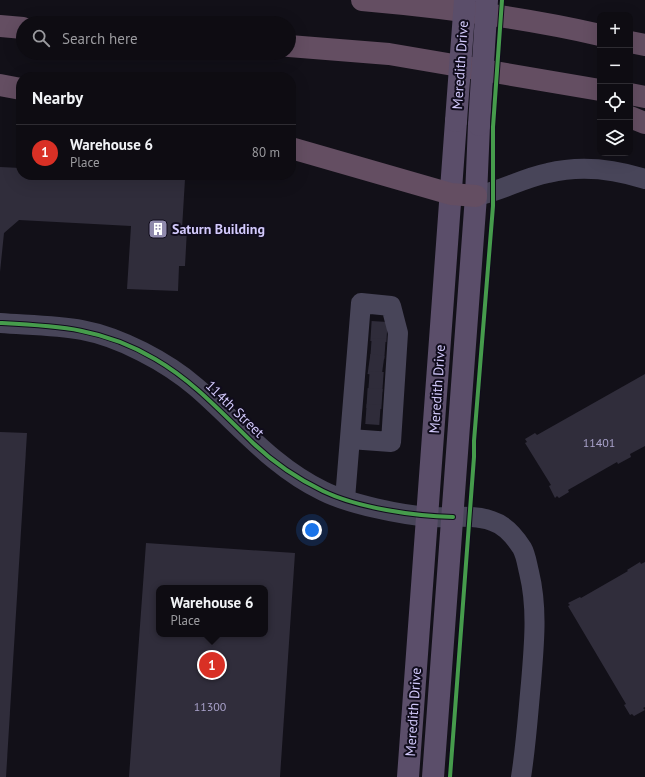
<!DOCTYPE html>
<html lang="en">
<head>
<meta charset="utf-8">
<style>
  :root { --surface:#0e0c12; --page:#1c1a20; --text:#f1f3f6; --muted:#9b9b9f; --line:#2e2c32; --accent:#d93025 }
  body { margin:0; font-family:"PT Sans",sans-serif; background:var(--page); color:var(--text) }
  .controls { position:absolute; right:12px; top:12px; display:grid; overflow:hidden; border-radius:8px; box-shadow:0 4px 16px #0002 }
  .controls button { width:36px; height:36px; display:grid; place-items:center; padding:0; border:0; border-bottom:1px solid var(--line); background:var(--surface); color:var(--text); font:20px sans-serif }
  .you { position:absolute; left:312px; top:530px; width:14px; height:14px; margin:-10px; border:3px solid #fff; border-radius:50%; background:#1a73e8; box-shadow:0 0 0 6px #1a73e833 }
  .badge { display:grid; place-items:center; width:26px; height:26px; border-radius:50%; background:var(--accent); color:#fff; font-size:13px; font-weight:700 }
  .pin { position:absolute; translate:-50% -50%; border:2px solid #fff; box-shadow:0 1px 4px #0006 }
  .popup { position:absolute; left:156px; top:585px; width:112px; height:52px; box-sizing:border-box; display:grid; place-content:center; border-radius:8px; background:var(--surface); filter:drop-shadow(0 1px 3px #0005); font-size:13px; white-space:nowrap; color:var(--muted) }
  .popup b { font-size:15px; color:var(--text) }
  .popup::after { content:''; position:absolute; left:50%; top:100%; margin-left:-8px; border:8px solid transparent; border-top-color:var(--surface) }
  .list { margin:0; padding:0; list-style:none }
  h2 { display:flex; justify-content:space-between; align-items:center; height:52px; margin:0; padding:0 16px; font-size:17px }
  h2 small { font-size:13px; font-weight:400; color:var(--muted) }
  .list li { display:grid; grid-template-columns:26px 1fr auto; gap:12px; align-items:center; box-sizing:border-box; height:56px; padding:0 16px; border-top:1px solid var(--line) }
  .list b { display:block; font-size:15px; white-space:nowrap }
  .list p { margin:0; font-size:13px; white-space:nowrap; color:var(--muted) }
  .list em { font-size:13px; font-style:normal; color:var(--muted) }
  .icon { flex:none; width:22px; height:22px; fill:none; stroke:currentColor; stroke-width:2; stroke-linecap:round; stroke-linejoin:round }
  .map { position:relative; flex:none; width:645px; height:777px; overflow:hidden }
  .search { position:absolute; background:var(--surface); box-shadow:0 4px 16px #0002; left:16px; top:16px; width:280px; height:44px; display:flex; align-items:center; gap:10px; box-sizing:border-box; padding:0 14px; border-radius:22px; color:var(--muted); font-size:15px }
  .panel { position:absolute; background:var(--surface); box-shadow:0 4px 16px #0002; left:16px; top:72px; width:280px; height:108px; border-radius:16px }
  .map>svg:first-child { display:block }
  .building { fill:#302d3b; fill-rule:evenodd }
  .lines { fill:none; stroke-linecap:round; stroke-linejoin:round }
  .minor-tunnel { stroke:#2f2c3a; stroke-width:20; stroke-dasharray:20 10; stroke-linecap:butt }
  .minor { stroke:#484559; stroke-width:20 }
  .major { stroke:#5b4e6a; stroke-width:22 }
  .highway { stroke:#644e62; stroke-width:22 }
  .major-bridge { stroke:#5b4e6a; stroke-width:22 }
  .cycleway-casing { stroke:#100c1c; stroke-width:6 }
  .cycleway { stroke:#469c4c; stroke-width:4 }
  .labels { text-anchor:middle; dominant-baseline:central; stroke-width:4; stroke-linejoin:round; paint-order:stroke }
  .number-label { font-size:12px; fill:#aaa3cc }
  .street-label { font-size:14px; fill:#d3cafc; stroke:#100c1c }
  .poi-label { font-size:14px; font-weight:bold; fill:#d3cafc; stroke:#100c1c; text-anchor:start }
</style>
</head>
<body>
<div class="map">
<svg width="645" height="777" viewBox="0 0 645 777">
  <rect width="100%" height="100%" fill="#121018"/>
  <g class="building">
    <polygon points="0,167 21,168 21,175 127,175 185,179 182,229 187,229 185,266 179,266 178,291 127,289 131,226 19,220 4,233 0,272"/>
    <polygon points="645,374 645,446 630,454 631,457 618,464 617,462 568,490 569,492 559,498 557,496 555,498 549,486 551,485 525,443 527,442 525,439 535,433 537,435"/>
    <polygon points="0,432 27,433 6,777 0,777"/>
    <path d="M146 543 295 553 280 777H129ZM159 588H265V634H159Z"/>
    <polygon points="640,562 641,564 645,562 645,707 643,708 645,710 634,716 632,714 630,715 624,705 626,704 568,606 570,605 568,603 580,597 581,598 628,571 627,570"/>
  </g>
  <g class="lines">
    <g class="minor-tunnel">
      <polyline points="371,331 387,332"/>
      <polyline points="371,348 385,349"/>
      <polyline points="369,364 383,366"/>
      <polyline points="369,381 383,382"/>
      <polyline points="367,398 382,399"/>
      <polyline points="366,414 380,415"/>
    </g>
    <g class="minor">
      <path d="M476 196C501 191 523 178 548 173 580 165 614 169 645 179"/>
      <path d="M0 323C27 325 56 325 82 330 120 337 167 362 196 387 238 423 271 466 323 491 349 504 401 515 431 517 450 518 474 514 492 521 505 525 515 537 522 548 526 555 527 564 529 572 538 609 534 645 531 683 528 714 526 746 521 777"/>
      <polyline points="345,499 361,303 391,306 398,333 391,442 350,439"/>
    </g>
    <g class="major">
      <polyline points="408,777 456,121"/>
      <polyline points="433,777 476,196 479,125"/>
    </g>
    <g class="highway">
      <path d="M362 0C442 7 522 17 600 35"/>
      <polyline points="0,26 23,28"/>
      <polyline points="630,42 645,45"/>
      <polyline points="289,46 389,54 600,90"/>
      <polyline points="0,85 21,89"/>
      <polyline points="630,94 645,97"/>
      <polyline points="630,117 645,123"/>
      <polyline points="291,148 451,194 476,196"/>
    </g>
    <g class="major-bridge">
      <polyline points="456,121 465,0"/>
      <polyline points="479,125 487,0"/>
    </g>
    <g class="cycleway-casing">
      <g id="cycleway">
        <path d="M0 323C58 326 103 328 155 359 193 381 221 412 253 443 273 462 298 479 323 491 358 508 414 516 453 517"/>
        <polyline points="450,777 474,457 474,441 493,206 493,127 502,0"/>
      </g>
    </g>
    <use href="#cycleway" class="cycleway"/>
  </g>
  <defs>
    <g id="building-square" transform="scale(1)"><rect x="-9" y="-9" width="18" height="18" rx="4" fill="#8f89ac" stroke="#100c1c"/><path d="M-4-6H4V6H1V3H-1V6H-4ZM-2.5-4.3h1.7v1.8h-1.7ZM.8-4.3h1.7v1.8H.8ZM-2.5-1h1.7V.8h-1.7ZM.8-1h1.7V.8H.8Z" fill="#fff"/></g>
  </defs>
  <g fill-rule="evenodd">
    <use href="#building-square" x="158" y="229"/>
  </g>
  <g class="labels">
    <g class="number-label">
      <text x="599" y="442">11401</text>
      <text x="210" y="706">11300</text>
    </g>
    <g class="street-label">
      <text transform="translate(460 65) rotate(-86)">Meredith Drive</text>
      <text transform="translate(437 389) rotate(-86)">Meredith Drive</text>
      <text transform="translate(235 409) rotate(44)">114th Street</text>
      <text transform="translate(413 712) rotate(-86)">Meredith Drive</text>
    </g>
    <g class="poi-label">
      <text x="172" y="229">Saturn Building</text>
    </g>
  </g>
</svg>
<div class="controls">
<button>+</button>
<button>−</button>
<button><svg class="icon" aria-label="locate" viewBox="0 0 24 24"><circle cx="12" cy="12" r="6"/><path d="M12 2v4M12 18v4M2 12h4M18 12h4"/></svg></button>
<button><svg class="icon" aria-label="layers" viewBox="0 0 24 24"><path d="M12 4l9 5-9 5-9-5zM3 14l9 5 9-5"/></svg></button>
</div>
<div class="you"></div>
<div class="pin badge" style="left:212px;top:665px">1</div>
<div class="popup"><b>Warehouse 6</b>Place</div>
<div class="search"><svg class="icon" aria-label="search" viewBox="0 0 24 24"><circle cx="10" cy="10" r="6"/><path d="M15 15l6 6"/></svg>Search here</div>
<section class="panel">
<h2>Nearby<small></small></h2>
<ul class="list">
<li><span class="badge">1</span><div><b>Warehouse 6</b><p>Place</p></div><em>80 m</em></li>
</ul>
</section>
</div>
</body>
</html>
